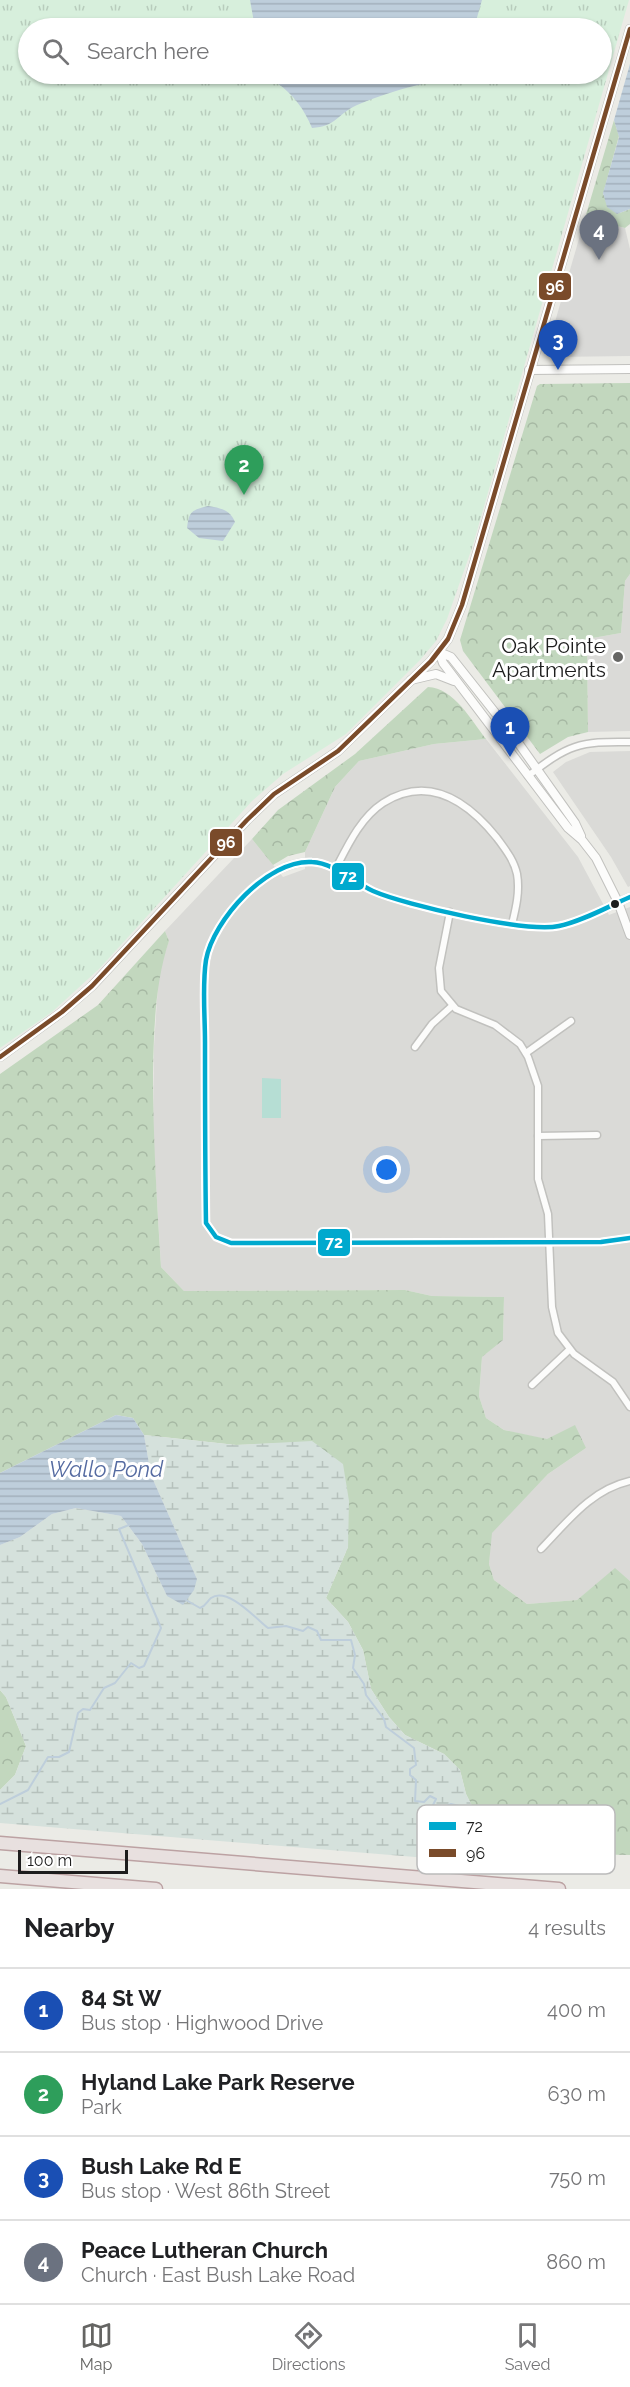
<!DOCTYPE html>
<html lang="en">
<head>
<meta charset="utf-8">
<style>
  :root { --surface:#fff; --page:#f2f2f2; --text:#202124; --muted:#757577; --line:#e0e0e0; --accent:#656563 }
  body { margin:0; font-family:Raleway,sans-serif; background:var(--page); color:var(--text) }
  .scale { position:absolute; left:18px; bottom:15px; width:110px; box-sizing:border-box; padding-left:6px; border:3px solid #1d1d1d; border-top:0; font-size:16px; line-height:21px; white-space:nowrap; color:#1d1d1d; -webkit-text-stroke:4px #fff; paint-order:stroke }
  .you { position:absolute; left:387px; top:1170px; width:21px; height:21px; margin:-15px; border:4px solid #fff; border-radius:50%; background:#1a73e8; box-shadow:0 0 0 9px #1a73e833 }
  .badge { display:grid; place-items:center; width:39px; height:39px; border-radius:50%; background:var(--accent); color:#fff; font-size:20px; font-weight:700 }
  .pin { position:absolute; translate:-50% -50px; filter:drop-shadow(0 2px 3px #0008) }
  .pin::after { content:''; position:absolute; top:32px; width:21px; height:18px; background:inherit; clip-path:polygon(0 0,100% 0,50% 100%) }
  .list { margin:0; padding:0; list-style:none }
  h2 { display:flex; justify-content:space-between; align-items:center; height:78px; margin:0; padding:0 24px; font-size:26px }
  h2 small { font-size:20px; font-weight:400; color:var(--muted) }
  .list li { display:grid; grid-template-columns:39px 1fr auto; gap:18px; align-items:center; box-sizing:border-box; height:84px; padding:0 24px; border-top:2px solid var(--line) }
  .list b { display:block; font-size:22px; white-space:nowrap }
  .list p { margin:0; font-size:20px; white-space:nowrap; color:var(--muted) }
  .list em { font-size:20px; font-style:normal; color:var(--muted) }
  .icon { flex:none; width:33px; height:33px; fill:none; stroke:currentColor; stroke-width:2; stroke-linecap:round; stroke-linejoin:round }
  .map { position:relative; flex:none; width:630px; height:1889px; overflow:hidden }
  .search { position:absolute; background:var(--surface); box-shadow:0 2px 4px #0004; left:18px; right:18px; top:18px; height:66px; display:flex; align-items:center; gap:15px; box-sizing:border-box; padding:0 21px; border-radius:33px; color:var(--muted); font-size:22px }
  .sheet { height:414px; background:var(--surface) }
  nav { display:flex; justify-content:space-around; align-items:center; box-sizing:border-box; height:84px; border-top:2px solid var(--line); background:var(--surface); font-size:16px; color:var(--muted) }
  nav a { display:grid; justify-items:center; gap:3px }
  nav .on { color:var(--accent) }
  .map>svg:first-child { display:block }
  .residential { fill:#dadad7 }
  .religious { fill:#d9d9d7 }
  .forest { fill:url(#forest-crowns) }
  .wetland { fill:url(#wetland-marsh) }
  .park { fill:url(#park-tufts); fill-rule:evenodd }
  .pitch { fill:#b6ded4 }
  .water { fill:url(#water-rules) }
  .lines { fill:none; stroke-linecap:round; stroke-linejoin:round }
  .stream { stroke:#becedb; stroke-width:2 }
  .minor-casing { stroke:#c1c1be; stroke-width:9 }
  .tertiary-casing { stroke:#c1c1be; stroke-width:10 }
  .motorway-casing { stroke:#bca2a3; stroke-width:15 }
  .minor { stroke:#fcfcfb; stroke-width:6 }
  .tertiary { stroke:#fcfcfb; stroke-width:8 }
  .motorway { stroke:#e8e0df; stroke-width:12 }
  .bus-1-casing { stroke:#fff; stroke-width:9 }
  .bus-2-casing { stroke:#fff; stroke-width:9 }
  .bus-1 { stroke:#00a9ce; stroke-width:4.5 }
  .bus-2 { stroke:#7a4b2a; stroke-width:4.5 }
  .poi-dot { fill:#656563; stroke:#fff; stroke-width:2 }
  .bus-dot { fill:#1d1d1d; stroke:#fff; stroke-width:2 }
  .labels { text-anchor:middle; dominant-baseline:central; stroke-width:6; stroke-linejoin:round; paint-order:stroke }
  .poi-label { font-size:21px; fill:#1d1d1d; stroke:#fff; text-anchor:end }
  .water-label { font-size:22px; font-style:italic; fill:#556ba1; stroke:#fff }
  .key { fill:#fff; stroke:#bbb; stroke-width:1.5 }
  .key-label { font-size:16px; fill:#1d1d1d }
  .line-badge { stroke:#fff; stroke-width:2 }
  .badge-label { font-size:16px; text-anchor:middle; font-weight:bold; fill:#fff }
</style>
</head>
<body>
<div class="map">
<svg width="630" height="1889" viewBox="0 0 630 1889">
  <defs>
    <pattern id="forest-crowns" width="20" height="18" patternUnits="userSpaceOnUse" patternTransform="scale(1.5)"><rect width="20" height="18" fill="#c2d7be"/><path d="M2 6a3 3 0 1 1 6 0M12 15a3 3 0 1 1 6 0" fill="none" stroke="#a6b8a3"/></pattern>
    <pattern id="wetland-marsh" width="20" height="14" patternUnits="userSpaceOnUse" patternTransform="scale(1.5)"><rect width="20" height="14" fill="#d5e1dc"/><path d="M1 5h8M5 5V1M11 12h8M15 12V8" fill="none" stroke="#b6c1bc"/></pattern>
    <pattern id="park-tufts" width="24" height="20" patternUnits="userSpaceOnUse" patternTransform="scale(1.5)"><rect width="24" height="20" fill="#d7efdc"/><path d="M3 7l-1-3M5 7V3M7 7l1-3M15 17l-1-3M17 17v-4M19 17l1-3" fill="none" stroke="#b8ccbc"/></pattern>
    <pattern id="water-rules" width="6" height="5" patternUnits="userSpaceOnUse" patternTransform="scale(1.5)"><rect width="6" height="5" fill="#becedb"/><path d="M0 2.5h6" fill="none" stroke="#a3b0bc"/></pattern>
  </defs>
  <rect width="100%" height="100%" fill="#ebebe6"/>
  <g class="residential">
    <polygon points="630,574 630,731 588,732 587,639 621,633 625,581"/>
    <polygon points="486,739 578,857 609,915 630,907 630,1581 615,1569 577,1600 527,1604 494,1580 489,1564 491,1533 548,1474 586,1448 504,1430 486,1418 479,1396 482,1357 503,1339 504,1297 432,1296 405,1290 184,1291 161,1267 153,1134 154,1046 159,970 169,941 165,931 252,839 283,877 305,869 305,852 335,787 359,761 434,744"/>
    <polygon points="630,751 630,886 628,887 611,857 553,772 566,762 590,752"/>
  </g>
  <polygon class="religious" points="585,218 625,228 630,249 630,356 554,357 546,353"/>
  <g class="forest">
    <polygon points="614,120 619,136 603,194 617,214 630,209 630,224 625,228 585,218"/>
    <polygon points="630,383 630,574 625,581 621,633 587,639 588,732 568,737 540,754 463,651 460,640 537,386 540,384"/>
    <path d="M428 687C454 688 471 720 486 739L434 744 359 761 335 787 305 852 288 856 273 865 252 839 278 810 355 754Z"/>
    <path d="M165 931 169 941C155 983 154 1029 153 1073 153 1138 157 1202 161 1267L184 1291 405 1290 432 1296 504 1297 503 1340 482 1357 479 1396 486 1418 504 1430 547 1439 575 1425 586 1448 548 1474 492 1533 489 1564 494 1580 527 1604 577 1600 615 1568 630 1581V1855L576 1854 539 1868 488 1863 484 1830 466 1794 460 1770 444 1754 405 1735 389 1717 371 1689 363 1650 348 1622 326 1598 348 1547 312 1442 236 1445 144 1435 133 1418 116 1415 0 1473V1074L98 1005Z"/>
    <polygon points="0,1690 6,1697 26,1746 15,1775 0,1790"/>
  </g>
  <polygon class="wetland" points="144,1435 236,1445 312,1441 343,1464 349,1501 348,1547 326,1598 348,1622 363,1650 371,1689 389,1717 405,1735 444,1754 460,1770 466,1794 484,1830 488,1863 0,1823 0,1790 15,1775 26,1746 6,1697 0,1690 0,1545 20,1537 52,1514 76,1508 121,1516 142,1544 167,1596 197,1579 151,1475"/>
  <path class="park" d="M0 0H629L473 545 447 619 436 641 420 660 346 734 283 774 252 801 99 969 52 1012 0 1048ZM28 28H602V74H28Z"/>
  <polygon class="pitch" points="262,1078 281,1079 281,1118 262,1118"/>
  <g class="water">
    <polygon points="250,0 482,0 474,28 255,28"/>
    <polygon points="630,64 630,209 617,214 607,207 603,193 619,137 614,120"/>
    <path d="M275 74H459L458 80C435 77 375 96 353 107 335 117 336 126 312 128 304 109 294 95 277 83Z"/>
    <path d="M208 506C221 508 230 510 235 522L223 541 199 538 187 528C189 511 192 510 208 506Z"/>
    <polygon points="116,1415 133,1418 144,1435 151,1475 197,1579 194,1590 183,1605 167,1596 142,1544 121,1516 76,1508 52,1514 20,1537 0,1545 0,1473"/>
  </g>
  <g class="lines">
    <g class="stream">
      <path d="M186 1600 200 1608C206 1606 207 1601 211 1598 228 1586 257 1620 268 1628L286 1626 303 1631 308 1627 317 1631 321 1640H351L355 1655 353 1668 364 1684 366 1695 384 1719 386 1727 414 1748 416 1765 410 1769V1775L416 1780 415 1801 424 1802 430 1796 436 1799 431 1809 435 1812 451 1804 459 1806 451 1817H446L443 1823 464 1829 462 1841 467 1856"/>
      <polyline points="0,1804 28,1790 48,1757 59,1757 69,1752 78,1713 83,1709 90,1710 104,1688 115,1683 131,1663 139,1668 144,1666 161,1628 119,1529 129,1525"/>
    </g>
    <g class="minor-casing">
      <g id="minor">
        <path d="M528 776C568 745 579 741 630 742"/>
        <path d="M335 870C347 847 360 818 383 803 429 774 468 802 497 838 505 849 514 860 517 874 520 891 516 908 512 924"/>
        <path d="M630 897C607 907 583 921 559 926 526 933 405 905 373 891 353 882 334 863 312 862 268 859 213 920 206 960 202 986 205 1015 205 1042 205 1102 205 1162 206 1223L216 1237 231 1243 601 1242 630 1238"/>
        <polyline points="450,912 439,968 441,991 456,1009 495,1025 520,1044 528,1057 538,1086 538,1179 548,1214 552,1307 558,1333 574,1354 613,1382 630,1407"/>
        <polyline points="415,1047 432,1024 452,1006"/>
        <polyline points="526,1053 571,1021"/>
        <polyline points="538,1136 597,1135"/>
        <polyline points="532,1385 569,1350"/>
        <path d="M541 1549C568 1521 591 1490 630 1481"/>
      </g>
    </g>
    <g class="tertiary-casing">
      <g id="tertiary">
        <polyline points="529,370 630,369"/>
        <polyline points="439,652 443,663 568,828 582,840 596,858 618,902 630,935"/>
        <polyline points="439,652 451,657 512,734 575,823 581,836"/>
        <polyline points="411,680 436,674 454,681"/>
        <polyline points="0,1057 62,1012 92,986 247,820 274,794 338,751 431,661 448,639 462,605 630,29"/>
      </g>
    </g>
    <g class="motorway-casing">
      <g id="motorway">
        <polyline points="0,1843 559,1889"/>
        <polyline points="0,1876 156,1889"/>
      </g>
    </g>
    <use href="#minor" class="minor"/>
    <use href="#tertiary" class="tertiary"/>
    <use href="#motorway" class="motorway"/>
    <g class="bus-1-casing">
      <path id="bus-1" d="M630 897C607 907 583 921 559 926 526 933 405 905 373 891 353 882 334 863 312 862 268 859 213 920 206 960 202 986 205 1015 205 1042 205 1102 205 1162 206 1223L216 1237 231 1243 601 1242 630 1238"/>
    </g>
    <g class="bus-2-casing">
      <polyline id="bus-2" points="0,1057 62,1012 92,986 247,820 274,794 338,751 431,661 448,639 462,605 630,29"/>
    </g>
    <use href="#bus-1" class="bus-1"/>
    <use href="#bus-2" class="bus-2"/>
  </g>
  <circle class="poi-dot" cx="618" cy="657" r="6"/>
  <circle class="bus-dot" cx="615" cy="904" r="5"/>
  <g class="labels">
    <g class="poi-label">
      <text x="606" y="645">Oak Pointe<tspan x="606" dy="24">Apartments</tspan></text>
    </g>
    <g class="water-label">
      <text x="106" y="1469">Wallo Pond</text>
    </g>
  </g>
  <rect x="417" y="1805" width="198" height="69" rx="9" class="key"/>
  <rect x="429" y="1822" width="27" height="8" fill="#00a9ce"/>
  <rect x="429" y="1849" width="27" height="8" fill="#7a4b2a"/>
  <g class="key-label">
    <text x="466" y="1832">72</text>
    <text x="466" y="1859">96</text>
  </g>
  <g class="line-badge">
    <rect x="538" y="272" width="34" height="29" rx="6" fill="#7a4b2a"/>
    <rect x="209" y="828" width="34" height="29" rx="6" fill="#7a4b2a"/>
    <rect x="331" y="862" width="34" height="29" rx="6" fill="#00a9ce"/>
    <rect x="317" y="1228" width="34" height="29" rx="6" fill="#00a9ce"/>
  </g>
  <g class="badge-label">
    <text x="555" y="292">96</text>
    <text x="226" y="848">96</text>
    <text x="348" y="882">72</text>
    <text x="334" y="1248">72</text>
  </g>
</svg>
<div class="scale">100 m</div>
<div class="you"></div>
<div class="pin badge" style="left:510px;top:757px;background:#1a4fb4">1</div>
<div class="pin badge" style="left:244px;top:495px;background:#2e9e5b">2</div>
<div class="pin badge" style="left:558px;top:370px;background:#1a4fb4">3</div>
<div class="pin badge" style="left:599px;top:260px;background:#6b7280">4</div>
<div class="search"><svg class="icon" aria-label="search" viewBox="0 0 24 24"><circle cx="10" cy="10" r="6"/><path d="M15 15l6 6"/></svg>Search here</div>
</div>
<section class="sheet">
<h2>Nearby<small>4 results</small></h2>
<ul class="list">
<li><span class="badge" style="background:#1a4fb4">1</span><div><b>84 St W</b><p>Bus stop · Highwood Drive</p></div><em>400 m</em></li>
<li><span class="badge" style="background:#2e9e5b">2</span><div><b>Hyland Lake Park Reserve</b><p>Park</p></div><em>630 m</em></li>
<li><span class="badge" style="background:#1a4fb4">3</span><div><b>Bush Lake Rd E</b><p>Bus stop · West 86th Street</p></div><em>750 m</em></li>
<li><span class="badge" style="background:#6b7280">4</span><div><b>Peace Lutheran Church</b><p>Church · East Bush Lake Road</p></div><em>860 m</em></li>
</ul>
</section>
<nav>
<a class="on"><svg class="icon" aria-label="map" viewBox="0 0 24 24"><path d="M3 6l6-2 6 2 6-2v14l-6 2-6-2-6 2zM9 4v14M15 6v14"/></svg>Map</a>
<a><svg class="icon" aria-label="directions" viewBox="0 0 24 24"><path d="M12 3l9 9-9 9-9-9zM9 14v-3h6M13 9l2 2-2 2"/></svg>Directions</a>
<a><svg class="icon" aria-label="saved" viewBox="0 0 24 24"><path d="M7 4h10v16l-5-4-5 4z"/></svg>Saved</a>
</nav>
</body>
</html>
